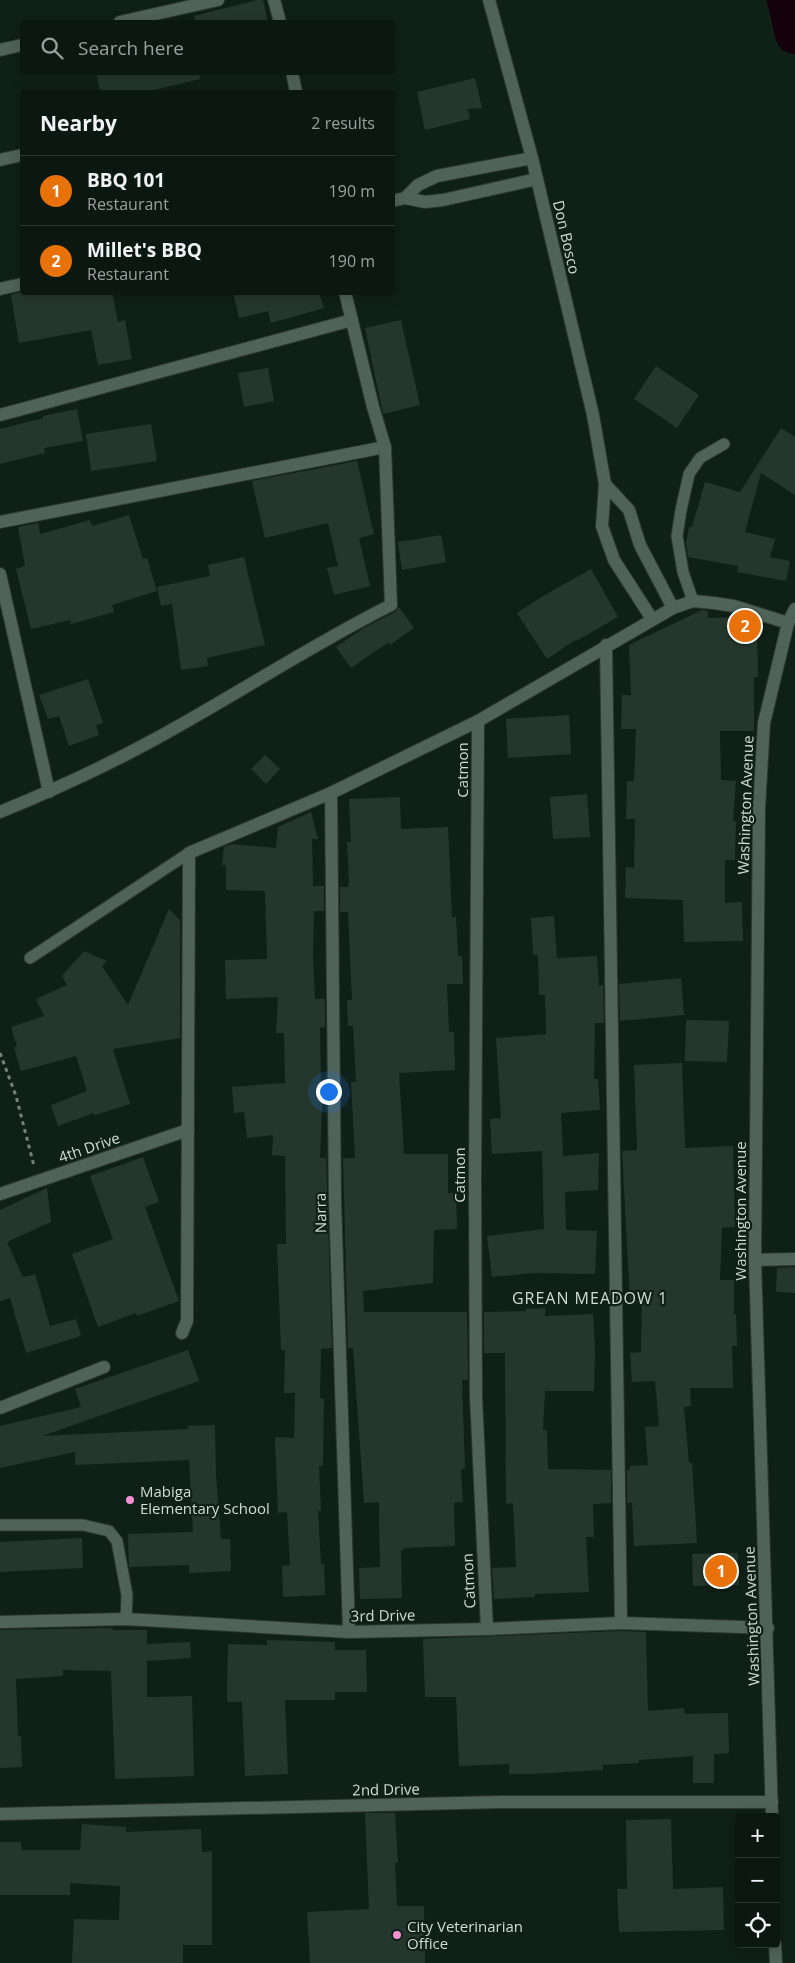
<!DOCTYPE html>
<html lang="en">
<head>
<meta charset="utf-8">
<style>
  :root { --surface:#0b1812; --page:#14211b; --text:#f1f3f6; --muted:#9aa09f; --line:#2b3732; --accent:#ea580c }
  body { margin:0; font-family:"Open Sans",sans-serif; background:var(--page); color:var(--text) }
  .controls { position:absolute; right:15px; bottom:15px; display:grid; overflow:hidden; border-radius:5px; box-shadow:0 2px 12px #0003 }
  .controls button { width:45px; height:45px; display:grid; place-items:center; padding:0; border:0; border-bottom:1px solid var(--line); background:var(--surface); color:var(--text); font:25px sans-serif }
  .you { position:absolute; left:328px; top:1091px; width:18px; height:18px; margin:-12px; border:4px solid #fff; border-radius:50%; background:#1a73e8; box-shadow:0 0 0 8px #1a73e833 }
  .badge { display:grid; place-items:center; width:32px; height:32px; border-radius:50%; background:var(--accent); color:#fff; font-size:16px; font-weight:700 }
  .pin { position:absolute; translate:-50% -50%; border:2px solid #fff; box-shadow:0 1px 5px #0006 }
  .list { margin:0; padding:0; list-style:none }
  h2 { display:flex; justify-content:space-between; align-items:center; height:65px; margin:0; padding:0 20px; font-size:21px }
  h2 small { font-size:16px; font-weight:400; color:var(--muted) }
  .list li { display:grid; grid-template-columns:32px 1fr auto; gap:15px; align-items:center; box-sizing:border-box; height:70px; padding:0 20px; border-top:1px solid var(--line) }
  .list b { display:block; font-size:19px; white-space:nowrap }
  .list p { margin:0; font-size:16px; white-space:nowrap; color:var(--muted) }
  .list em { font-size:16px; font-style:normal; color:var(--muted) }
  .icon { flex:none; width:28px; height:28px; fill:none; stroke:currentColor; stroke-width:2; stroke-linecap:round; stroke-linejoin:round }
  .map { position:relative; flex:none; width:795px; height:1963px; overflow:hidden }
  .search { position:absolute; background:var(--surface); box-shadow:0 2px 12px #0003; left:20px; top:20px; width:375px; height:55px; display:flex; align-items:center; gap:12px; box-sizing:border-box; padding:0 18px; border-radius:5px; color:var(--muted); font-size:19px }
  .panel { position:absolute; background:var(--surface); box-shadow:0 2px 12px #0003; left:20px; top:90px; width:375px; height:205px; border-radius:5px }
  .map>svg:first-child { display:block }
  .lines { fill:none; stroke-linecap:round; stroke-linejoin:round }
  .river { stroke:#13000b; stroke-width:40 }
  .building { fill:#25372d }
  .lane-casing { stroke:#2e3832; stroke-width:13 }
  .street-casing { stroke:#2e3832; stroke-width:14 }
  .path { stroke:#76837c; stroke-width:3; stroke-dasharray:4 4; stroke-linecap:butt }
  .lane { stroke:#506359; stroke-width:11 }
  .street { stroke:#506359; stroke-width:12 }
  .poi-dot { fill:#f590d1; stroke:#0f2018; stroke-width:2 }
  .labels { text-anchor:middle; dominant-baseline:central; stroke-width:4.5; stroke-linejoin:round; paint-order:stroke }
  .street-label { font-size:15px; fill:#d1dbd5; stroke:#0f2018 }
  .poi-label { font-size:15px; fill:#d1dbd5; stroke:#0f2018; text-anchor:start }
  .neighbourhood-label { font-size:16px; letter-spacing:1px; fill:#d1dbd5; stroke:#0f2018 }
</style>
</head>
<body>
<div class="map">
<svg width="795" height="1963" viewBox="0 0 795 1963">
  <rect width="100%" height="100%" fill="#0f2018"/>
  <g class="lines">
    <polyline class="river" points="787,0 795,34"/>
  </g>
  <g class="building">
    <polygon points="258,0 263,0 268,22 195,22 194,16"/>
    <polygon points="96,72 199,72 200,79 145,92 100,92"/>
    <polygon points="475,78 482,108 468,109 470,119 425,130 417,92"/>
    <polygon points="21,292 112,292 118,322 125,320 132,359 98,365 91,330 19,343 11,295"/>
    <polygon points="233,292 319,292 324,308 271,323 268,311 239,318"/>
    <polygon points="401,320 420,405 383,414 365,328"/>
    <polygon points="656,366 699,395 677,428 634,399"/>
    <polygon points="268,368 274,401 244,407 238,373"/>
    <polygon points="77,409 83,441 44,448 45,453 0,464 0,429 43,418 43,416"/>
    <polygon points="151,424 157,461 91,471 86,434"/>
    <polygon points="781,428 795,437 795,495 761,473 745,532 775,539 770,557 790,561 786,581 737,572 738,566 688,557 686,544 689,527 692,527 705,482 740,492"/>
    <polygon points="357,461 374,534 359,538 370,586 334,595 327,568 338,566 328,523 265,538 252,481"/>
    <polygon points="129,515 143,559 147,558 157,591 112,605 114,612 71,624 70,620 31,629 16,569 25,566 18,527 38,523 40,534 90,520 92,526"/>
    <polygon points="441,535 446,562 402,570 398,542"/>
    <polygon points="244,557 265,645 207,658 208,666 181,670 172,604 161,606 157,587 210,576 208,565"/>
    <polygon points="591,569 618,617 576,641 575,640 547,659 517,613 543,596"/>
    <polygon points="399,607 414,628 390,645 389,642 351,668 336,647 362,629 395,612"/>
    <polygon points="702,610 708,611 708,618 742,617 757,622 758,677 754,677 754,731 720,731 721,780 736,781 733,821 736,821 735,860 725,860 725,903 742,902 743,941 684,942 683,900 625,898 626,867 634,868 635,819 626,819 627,781 634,781 636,729 621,729 622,695 631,695 629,645"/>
    <polygon points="88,679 103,723 96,725 99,735 69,746 59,716 48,719 39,695"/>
    <polygon points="569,715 571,754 508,758 506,719"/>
    <polygon points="265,755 280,769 266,784 251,769"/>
    <polygon points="587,794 590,837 553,839 550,797"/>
    <polygon points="400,797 401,829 448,827 452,917 456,917 458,956 462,956 463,984 447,984 449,1032 454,1032 455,1070 399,1073 404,1154 448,1154 448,1193 456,1193 457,1229 434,1230 433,1283 363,1291 364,1312 467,1312 468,1380 462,1380 465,1469 461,1469 463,1502 454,1503 455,1546 404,1548 404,1550 401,1550 402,1598 360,1599 359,1568 380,1567 379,1502 364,1503 353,1348 348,1348 343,1158 355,1158 351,1082 356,1082 353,1026 348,1026 347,1000 352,1000 348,912 340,912 340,887 348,887 349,881 347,842 351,842 349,799"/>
    <polygon points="311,812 318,839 312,839 313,886 324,886 324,911 314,911 313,957 315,999 325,999 325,1027 320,1028 321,1083 323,1083 320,1158 326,1158 332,1348 321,1349 320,1398 324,1399 323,1466 319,1466 321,1511 318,1511 321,1564 324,1564 325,1595 283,1597 282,1566 290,1565 287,1512 278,1513 275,1437 294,1438 295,1393 284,1393 285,1350 281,1350 277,1244 286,1244 285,1156 272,1155 273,1135 247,1138 244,1112 234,1113 232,1087 285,1083 284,1033 276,1033 278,997 226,999 225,960 267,959 265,891 226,890 226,865 222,865 224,847 232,844 276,848 278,827"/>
    <polygon points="169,909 180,920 180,1038 113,1049 130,1104 95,1115 94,1113 58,1126 51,1105 87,1091 76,1056 21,1071 14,1047 17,1047 11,1027 44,1016 36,999 67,985 62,976 84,951 107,961 102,966 128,1005"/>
    <polygon points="554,916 557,958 597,956 599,986 603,985 604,1023 595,1023 594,1079 598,1079 600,1110 561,1113 563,1156 599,1153 598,1190 565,1192 566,1230 597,1231 595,1274 533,1273 492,1277 487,1236 544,1229 542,1151 492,1154 490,1119 501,1118 496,1038 546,1034 545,995 539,995 538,955 533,955 531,918"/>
    <polygon points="681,978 684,1015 620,1021 619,984"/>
    <polygon points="686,1020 729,1021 727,1062 685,1061"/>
    <polygon points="682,1063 685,1148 733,1146 735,1227 722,1228 720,1280 734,1280 734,1314 736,1314 737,1346 732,1346 733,1388 690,1388 691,1406 684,1407 689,1463 692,1463 697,1543 634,1546 632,1503 627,1503 627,1470 630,1470 630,1466 648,1465 645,1427 659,1426 655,1381 632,1382 630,1353 641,1352 642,1302 630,1302 622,1151 637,1150 634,1065"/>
    <polygon points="143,1157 159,1202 145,1207 179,1301 137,1316 136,1313 98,1327 72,1254 113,1239 90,1176"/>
    <polygon points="47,1188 51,1222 7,1242 23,1277 35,1274 50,1326 76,1319 81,1336 26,1353 10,1298 0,1301 0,1210"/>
    <polygon points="795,1267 795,1293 776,1292 777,1268"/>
    <polygon points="545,1308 545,1316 593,1314 595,1347 594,1391 545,1391 543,1430 547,1430 548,1469 611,1470 611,1503 593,1504 594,1537 586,1537 589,1592 535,1594 535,1597 494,1599 492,1568 516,1567 513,1503 506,1504 505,1353 484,1353 484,1312 526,1311 526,1309"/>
    <polygon points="188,1350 199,1381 42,1436 189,1429 188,1426 215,1425 216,1475 221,1539 230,1539 231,1571 189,1573 189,1565 129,1567 128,1534 193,1532 189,1460 75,1465 75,1452 0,1468 0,1426 81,1407 75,1389"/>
    <polygon points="82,1538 83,1568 0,1572 0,1542"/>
    <polygon points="738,1553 739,1585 693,1586 692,1554"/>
    <polygon points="113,1628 113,1630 147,1630 147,1644 190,1642 191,1658 147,1661 147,1697 192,1696 194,1776 115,1779 111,1671 63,1670 63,1676 16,1679 18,1736 21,1736 22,1767 0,1768 0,1630"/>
    <polygon points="621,1631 646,1632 648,1711 684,1708 685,1714 728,1713 729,1753 714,1754 714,1783 693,1783 693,1756 639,1760 639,1763 603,1765 603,1770 532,1774 509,1774 509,1764 459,1766 456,1697 425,1697 423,1639"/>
    <polygon points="267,1640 335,1642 335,1650 366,1650 367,1692 335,1692 335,1700 285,1700 288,1774 245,1776 242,1702 227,1702 228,1644 267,1645"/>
    <polygon points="365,1813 395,1813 398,1863 395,1863 397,1906 424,1906 425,1963 310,1963 307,1912 369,1909"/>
    <polygon points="671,1819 673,1889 723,1887 724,1930 619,1932 617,1889 627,1889 626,1820"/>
    <polygon points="82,1824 126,1827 126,1832 201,1829 202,1852 212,1851 212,1945 183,1945 183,1963 72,1963 74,1919 119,1920 120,1886 70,1883 70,1895 0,1895 0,1842 21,1842 21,1850 80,1850"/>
  </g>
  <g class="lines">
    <g class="lane-casing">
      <g id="lane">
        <polyline points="693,601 683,572 677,536 681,510 689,474 700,458 724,444"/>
        <polyline points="30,958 189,853"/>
        <polyline points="0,1525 83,1525 109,1531 117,1541 127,1595 126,1619"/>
      </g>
    </g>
    <g class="street-casing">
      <g id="street">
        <polyline points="274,0 280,22"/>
        <polyline points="489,0 532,158 593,415 605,484 602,526 614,560 652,619"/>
        <polyline points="120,22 218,0"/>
        <polyline points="0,50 22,45"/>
        <polyline points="292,72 296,92"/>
        <polyline points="0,160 22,155"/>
        <polyline points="405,198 425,202 443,200 537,179"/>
        <polyline points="392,201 405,198 418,185 437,176 532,158"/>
        <polyline points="0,289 22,284"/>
        <polyline points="0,415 352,320"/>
        <polyline points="605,484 629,510 640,545 673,608"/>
        <polyline points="0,522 385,447"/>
        <polyline points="0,574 49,792"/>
        <polyline points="606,645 621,1623"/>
        <polyline points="478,721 475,1181 476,1397 487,1629"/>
        <polyline points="331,793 335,1201 349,1632"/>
        <path d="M0 812C54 790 106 766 157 738 236 695 311 645 391 605L385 447 373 407 345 292"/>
        <polyline points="0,1194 188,1130"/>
        <polyline points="755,1260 795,1259"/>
        <polyline points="182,1333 187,1321 189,853 331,793 478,721 673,608 693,601 714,603 734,606 788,623"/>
        <polyline points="0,1408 104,1367"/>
        <polyline points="0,1622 126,1619 349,1632 487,1629 621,1623 768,1628"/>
        <polyline points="0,1814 500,1802 772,1802"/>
        <polyline points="772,1817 755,1260 759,808 764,723 788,623 795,609"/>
        <polyline points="775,1944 776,1963"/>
      </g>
    </g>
    <polyline class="path" points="0,1053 16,1096 34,1166"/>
    <use href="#lane" class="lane"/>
    <use href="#street" class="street"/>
  </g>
  <g class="poi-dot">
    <circle cx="130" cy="1500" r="5"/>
    <circle cx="397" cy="1935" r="5"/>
  </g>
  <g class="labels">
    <g class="street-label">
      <text transform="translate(567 237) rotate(77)">Don Bosco</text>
      <text transform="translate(462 770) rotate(-90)">Catmon</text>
      <text transform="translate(745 805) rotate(-88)">Washington Avenue</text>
      <text transform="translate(89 1147) rotate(-19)">4th Drive</text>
      <text transform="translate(459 1175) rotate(-90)">Catmon</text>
      <text transform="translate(740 1211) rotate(-90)">Washington Avenue</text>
      <text transform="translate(320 1213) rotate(-91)">Narra</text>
      <text transform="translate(468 1581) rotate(-93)">Catmon</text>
      <text transform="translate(383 1615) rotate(-1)">3rd Drive</text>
      <text transform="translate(751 1616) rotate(-92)">Washington Avenue</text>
      <text transform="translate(386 1789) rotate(-1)">2nd Drive</text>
    </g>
    <g class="poi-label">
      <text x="140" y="1491">Mabiga<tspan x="140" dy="17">Elementary School</tspan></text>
      <text x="407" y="1926">City Veterinarian<tspan x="407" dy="17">Office</tspan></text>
    </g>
    <g class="neighbourhood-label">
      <text x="590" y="1298">GREAN MEADOW 1</text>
    </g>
  </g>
</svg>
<div class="controls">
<button>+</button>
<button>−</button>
<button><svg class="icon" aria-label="locate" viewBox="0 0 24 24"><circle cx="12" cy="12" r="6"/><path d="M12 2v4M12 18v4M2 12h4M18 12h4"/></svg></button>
</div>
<div class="you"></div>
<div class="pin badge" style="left:721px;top:1571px;background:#e8710a">1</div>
<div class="pin badge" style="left:745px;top:626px;background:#e8710a">2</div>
<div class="search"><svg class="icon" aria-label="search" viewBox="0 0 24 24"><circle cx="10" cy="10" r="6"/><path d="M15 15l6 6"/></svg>Search here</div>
<section class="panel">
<h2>Nearby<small>2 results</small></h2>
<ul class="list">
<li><span class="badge" style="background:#e8710a">1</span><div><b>BBQ 101</b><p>Restaurant</p></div><em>190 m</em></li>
<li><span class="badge" style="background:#e8710a">2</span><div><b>Millet's BBQ</b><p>Restaurant</p></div><em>190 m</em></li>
</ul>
</section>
</div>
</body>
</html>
